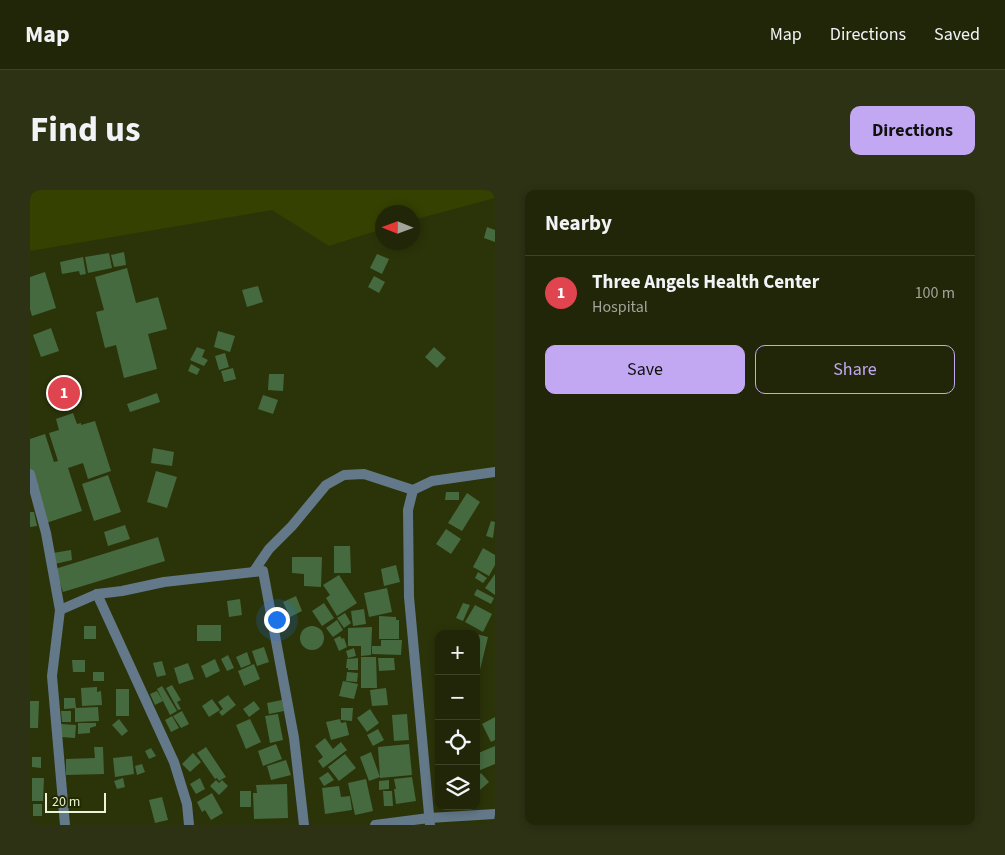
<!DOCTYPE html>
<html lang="en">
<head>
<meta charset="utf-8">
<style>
  :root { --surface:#202607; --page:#2d3215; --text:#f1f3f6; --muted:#a2a59b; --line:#3d4328; --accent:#c2a8f2 }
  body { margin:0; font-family:"Source Sans 3",sans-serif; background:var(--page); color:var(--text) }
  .controls { position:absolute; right:15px; bottom:15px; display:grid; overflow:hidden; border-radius:10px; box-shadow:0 2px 8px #0003 }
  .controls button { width:45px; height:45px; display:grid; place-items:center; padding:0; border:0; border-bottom:1px solid var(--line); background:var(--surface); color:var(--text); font:25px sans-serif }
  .compass { position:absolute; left:345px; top:15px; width:45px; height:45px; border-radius:50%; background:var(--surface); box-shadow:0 2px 8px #0003; rotate:271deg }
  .scale { position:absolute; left:15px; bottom:12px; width:61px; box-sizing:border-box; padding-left:5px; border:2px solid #ebf3d6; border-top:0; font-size:14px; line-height:18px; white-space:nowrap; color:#ebf3d6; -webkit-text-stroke:4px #212900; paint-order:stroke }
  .you { position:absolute; left:246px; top:429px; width:18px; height:18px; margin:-12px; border:4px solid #fff; border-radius:50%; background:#1a73e8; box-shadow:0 0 0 8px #1a73e833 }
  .badge { display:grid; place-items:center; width:32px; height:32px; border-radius:50%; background:var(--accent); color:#fff; font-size:16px; font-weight:700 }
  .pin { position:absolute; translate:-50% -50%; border:2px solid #fff; box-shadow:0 1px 5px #0006 }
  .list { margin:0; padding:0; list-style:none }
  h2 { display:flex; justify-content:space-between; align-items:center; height:65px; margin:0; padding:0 20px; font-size:21px }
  h2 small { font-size:16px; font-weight:400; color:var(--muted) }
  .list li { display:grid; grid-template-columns:32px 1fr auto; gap:15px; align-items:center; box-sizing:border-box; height:75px; padding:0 20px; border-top:1px solid var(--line) }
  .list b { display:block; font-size:19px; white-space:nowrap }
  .list p { margin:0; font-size:16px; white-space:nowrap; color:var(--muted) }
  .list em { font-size:16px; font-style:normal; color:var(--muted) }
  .actions { display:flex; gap:10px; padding:15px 20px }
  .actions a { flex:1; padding:11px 0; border:1px solid var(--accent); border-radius:10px; text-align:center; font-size:18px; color:var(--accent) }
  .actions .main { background:var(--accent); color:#111 }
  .icon { flex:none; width:28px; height:28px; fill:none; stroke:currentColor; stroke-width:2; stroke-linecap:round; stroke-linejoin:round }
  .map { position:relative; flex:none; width:465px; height:635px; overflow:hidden; border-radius:10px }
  header { display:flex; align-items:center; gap:30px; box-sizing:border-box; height:70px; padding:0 25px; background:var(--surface); border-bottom:1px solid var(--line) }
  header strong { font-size:24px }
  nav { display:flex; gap:28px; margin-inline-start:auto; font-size:18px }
  .intro { display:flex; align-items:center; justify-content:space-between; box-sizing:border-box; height:120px; padding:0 30px }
  h1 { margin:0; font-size:35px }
  .button { padding:12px 22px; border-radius:10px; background:var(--accent); color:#111; font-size:18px; font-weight:700 }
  main { display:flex; gap:30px; padding:0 30px }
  aside { flex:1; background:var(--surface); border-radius:10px; box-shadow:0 2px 8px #0003 }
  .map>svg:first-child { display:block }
  .green { fill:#354101 }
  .building { fill:#466a3f }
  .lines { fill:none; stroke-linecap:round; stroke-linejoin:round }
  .street { stroke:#637889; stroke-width:10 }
</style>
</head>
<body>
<header>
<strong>Map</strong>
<nav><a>Map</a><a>Directions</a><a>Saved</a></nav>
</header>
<div class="intro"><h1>Find us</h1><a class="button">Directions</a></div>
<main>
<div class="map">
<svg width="465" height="635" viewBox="0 0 465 635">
  <rect width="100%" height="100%" fill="#2b3309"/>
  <polygon class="green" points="0,0 465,0 465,8 383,30 382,22 352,22 352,39 299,56 242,20 0,61"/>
  <g class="building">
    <polygon points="457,37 465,40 465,52 454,48"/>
    <polygon points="94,62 96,75 84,77 81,65"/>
    <polygon points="79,63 82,78 58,83 55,67"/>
    <polygon points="347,64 359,69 352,84 340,78"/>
    <polygon points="53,67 56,84 50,85 49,81 32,84 30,72"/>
    <polygon points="97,78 106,113 128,107 137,139 118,144 127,179 94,188 86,155 75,158 66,122 74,120 65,87"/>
    <polygon points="15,82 26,118 2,126 0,119 0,87"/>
    <polygon points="344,86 355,92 349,103 338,97"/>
    <polygon points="228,96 233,112 217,117 212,100"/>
    <polygon points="21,138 29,161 11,167 3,145"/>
    <polygon points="188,141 205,146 200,162 184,157"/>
    <polygon points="167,157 175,160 172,167 178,170 174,176 160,170"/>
    <polygon points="404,157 416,168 407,178 395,167"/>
    <polygon points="195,163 199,177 189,180 185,166"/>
    <polygon points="161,174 170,179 167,185 158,181"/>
    <polygon points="203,178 206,189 194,192 191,181"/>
    <polygon points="239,184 254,184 253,201 238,200"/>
    <polygon points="127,203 130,212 100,222 97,214"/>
    <polygon points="233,205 248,210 243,224 228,219"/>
    <polygon points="43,223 47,234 51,233 51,235 65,231 81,281 58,289 53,273 38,278 52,321 16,333 0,282 0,249 15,244 24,272 28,271 19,243 29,240 26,229"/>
    <polygon points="123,258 144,262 142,276 121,273"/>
    <polygon points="126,281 147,287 137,318 117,312"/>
    <polygon points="78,285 91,322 64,331 52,294"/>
    <polygon points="416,302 429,302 429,310 415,310"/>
    <polygon points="437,303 450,312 432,341 418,333"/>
    <polygon points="0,322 4,322 7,336 0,337"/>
    <polygon points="461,331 465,332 463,348 456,346"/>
    <polygon points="95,335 100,349 78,356 74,342"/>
    <polygon points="416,339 431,349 421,364 406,354"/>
    <polygon points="128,347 135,371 33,402 25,379"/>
    <polygon points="304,356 320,356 321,383 304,383"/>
    <polygon points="453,358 465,365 465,375 459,386 443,377"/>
    <polygon points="41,360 42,370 25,374 23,363"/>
    <polygon points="262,367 292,367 291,397 274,396 274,384 262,383"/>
    <polygon points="366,375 370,392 354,396 351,379"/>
    <polygon points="448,382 457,388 453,393 445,388"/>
    <polygon points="465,384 465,405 455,398"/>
    <polygon points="309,385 327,413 307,426 296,408 300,405 293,395"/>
    <polygon points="357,398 362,422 339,427 334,403"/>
    <polygon points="447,399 464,408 461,414 444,405"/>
    <polygon points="266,406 272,421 260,427 253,412"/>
    <polygon points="210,409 212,425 199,427 197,411"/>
    <polygon points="294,413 304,428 292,436 282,421"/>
    <polygon points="433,413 440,415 433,431 426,428"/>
    <polygon points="445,415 462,424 453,442 435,432"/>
    <polygon points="334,419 336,434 323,436 321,421"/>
    <polygon points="315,423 321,433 314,438 307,428"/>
    <polygon points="349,426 366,427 366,430 369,430 369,449 349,449"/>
    <polygon points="307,430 313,440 303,447 296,438"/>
    <rect x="167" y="435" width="24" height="16"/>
    <rect x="54" y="436" width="12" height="13"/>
    <circle cx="282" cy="448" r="12"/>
    <polygon points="342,437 341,465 331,466 331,456 318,456 318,438"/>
    <polygon points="446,444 458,447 449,484 446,483"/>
    <polygon points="310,446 312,449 314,448 317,457 309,461 304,449"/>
    <polygon points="351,450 372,450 371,465 342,464 342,456 351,456"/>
    <polygon points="234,457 239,472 227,476 222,461"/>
    <polygon points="324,458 326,466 318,468 316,461"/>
    <polygon points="217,462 221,474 211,478 206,467"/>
    <polygon points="198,465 204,478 197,481 191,469"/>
    <polygon points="331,467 346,467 347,498 331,498"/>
    <polygon points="328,468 328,480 318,480 318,478 316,478 317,469"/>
    <polygon points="348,468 364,468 365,480 349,481"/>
    <polygon points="185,469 190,481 176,488 171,476"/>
    <polygon points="42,470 55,470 55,482 43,482"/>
    <polygon points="132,471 136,485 127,487 123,473"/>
    <polygon points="158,473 164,489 149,494 144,478"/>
    <polygon points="224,474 230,489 214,496 208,481"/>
    <rect x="63" y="482" width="11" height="9"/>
    <polygon points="317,482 328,483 327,492 316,491"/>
    <polygon points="313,491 328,494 324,509 309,506"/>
    <polygon points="142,495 151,510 147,512 151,519 148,520 136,498"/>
    <polygon points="132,496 147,521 140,525 127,499"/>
    <polygon points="67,497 67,502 71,501 72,515 52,516 51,498"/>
    <polygon points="356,498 358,515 342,516 340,500"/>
    <rect x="86" y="499" width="13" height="27"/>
    <polygon points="127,501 133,511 125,515 120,504"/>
    <polygon points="198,505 206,515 192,526 189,522 193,519 188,512"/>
    <polygon points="34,508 45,508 46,518 34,519"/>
    <polygon points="405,508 409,508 409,534 406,534"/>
    <polygon points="182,509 190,520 179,527 172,516"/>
    <polygon points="252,510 254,521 239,524 237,513"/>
    <polygon points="0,511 9,511 8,538 0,538"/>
    <polygon points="224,511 230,519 219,527 213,519"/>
    <polygon points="68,517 69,531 45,532 45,518"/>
    <polygon points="311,518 323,518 322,531 311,530"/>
    <polygon points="340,519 349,533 337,542 327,528"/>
    <polygon points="31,521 41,521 41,532 32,532"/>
    <polygon points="152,521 159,534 151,538 143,526"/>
    <polygon points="248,524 253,550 240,553 235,526"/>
    <polygon points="377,524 379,550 364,551 362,525"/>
    <polygon points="142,526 149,538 141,542 135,530"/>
    <polygon points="465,527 465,550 461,552 452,534"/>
    <polygon points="89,529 98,541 92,546 82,535"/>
    <polygon points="220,529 231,552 216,559 206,535"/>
    <polygon points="310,529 311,533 316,532 319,545 301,550 296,532"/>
    <polygon points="48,533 66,533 66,536 60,538 60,543 48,544"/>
    <polygon points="31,534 46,535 45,548 31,547"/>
    <polygon points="348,539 354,550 343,556 337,545"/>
    <polygon points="295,548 303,559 311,552 317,560 293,578 288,571 293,567 285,556"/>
    <polygon points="246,554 252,569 233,576 228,561"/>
    <polygon points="379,554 382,585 350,588 348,557"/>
    <polygon points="465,556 465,574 448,581 446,564"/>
    <polygon points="64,557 73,557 74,584 36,585 36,569 65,568"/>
    <polygon points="176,557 196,587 189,591 187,588 185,589 167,563"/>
    <polygon points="121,558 126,566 119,569 115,561"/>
    <polygon points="341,562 350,587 339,591 330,567"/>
    <polygon points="163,563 171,572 160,582 152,574"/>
    <polygon points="315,564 326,578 309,591 298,577"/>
    <polygon points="102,566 104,584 85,587 83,568"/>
    <polygon points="2,567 11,567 11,578 2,577"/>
    <polygon points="256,570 261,585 241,590 237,576"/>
    <polygon points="112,574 115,582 107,585 105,576"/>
    <polygon points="298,582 304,590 294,596 289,588"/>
    <polygon points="451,583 459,592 450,600 446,595 446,588"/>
    <polygon points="382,587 386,611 366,614 364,599 366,599 364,589"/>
    <polygon points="2,588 14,588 13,611 2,611"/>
    <polygon points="93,588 95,597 87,599 84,591"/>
    <polygon points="170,588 175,599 166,604 160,594"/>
    <polygon points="336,589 343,621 325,625 318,593"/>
    <polygon points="186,590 189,593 192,590 198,596 189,605 180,596"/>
    <polygon points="359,590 359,599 349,600 349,591"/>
    <polygon points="257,594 258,628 224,629 223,603 227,603 226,595"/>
    <polygon points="309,596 311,607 320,606 322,620 295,624 292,598"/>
    <rect x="210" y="601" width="11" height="16"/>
    <polygon points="353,601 362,601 363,616 354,616"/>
    <polygon points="182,603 193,623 181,630 175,620 172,622 167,612"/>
    <polygon points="132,607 138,630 125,633 119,610"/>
    <rect x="3" y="614" width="9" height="12"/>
  </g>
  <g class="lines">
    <g class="street">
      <polyline points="0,284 16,343 30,420 22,486 35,635"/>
      <polyline points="224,381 239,359 262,336 296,295 314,285 334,284 383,300"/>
      <polyline points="67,404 92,401 134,392 233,381 264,548 274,635"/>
      <polyline points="30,420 67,404 144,572 157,614 159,635"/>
      <polyline points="345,635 399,628 465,624"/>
      <polyline points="400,635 379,407 378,320 383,300 402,291 465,282"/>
    </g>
  </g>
</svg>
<div class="controls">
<button>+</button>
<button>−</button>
<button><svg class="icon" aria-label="locate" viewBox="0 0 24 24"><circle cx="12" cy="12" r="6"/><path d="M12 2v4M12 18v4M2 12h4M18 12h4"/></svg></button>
<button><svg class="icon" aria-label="layers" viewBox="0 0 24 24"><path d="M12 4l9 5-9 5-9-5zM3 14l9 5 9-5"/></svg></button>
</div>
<svg class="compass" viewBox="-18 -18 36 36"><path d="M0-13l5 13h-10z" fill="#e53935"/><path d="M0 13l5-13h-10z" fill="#a2a59b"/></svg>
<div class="scale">20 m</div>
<div class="you"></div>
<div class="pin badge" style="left:34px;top:203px;background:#e0444e">1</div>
</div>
<aside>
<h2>Nearby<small></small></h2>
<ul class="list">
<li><span class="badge" style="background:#e0444e">1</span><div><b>Three Angels Health Center</b><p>Hospital</p></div><em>100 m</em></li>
</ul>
<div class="actions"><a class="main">Save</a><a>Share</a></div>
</aside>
</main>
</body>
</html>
